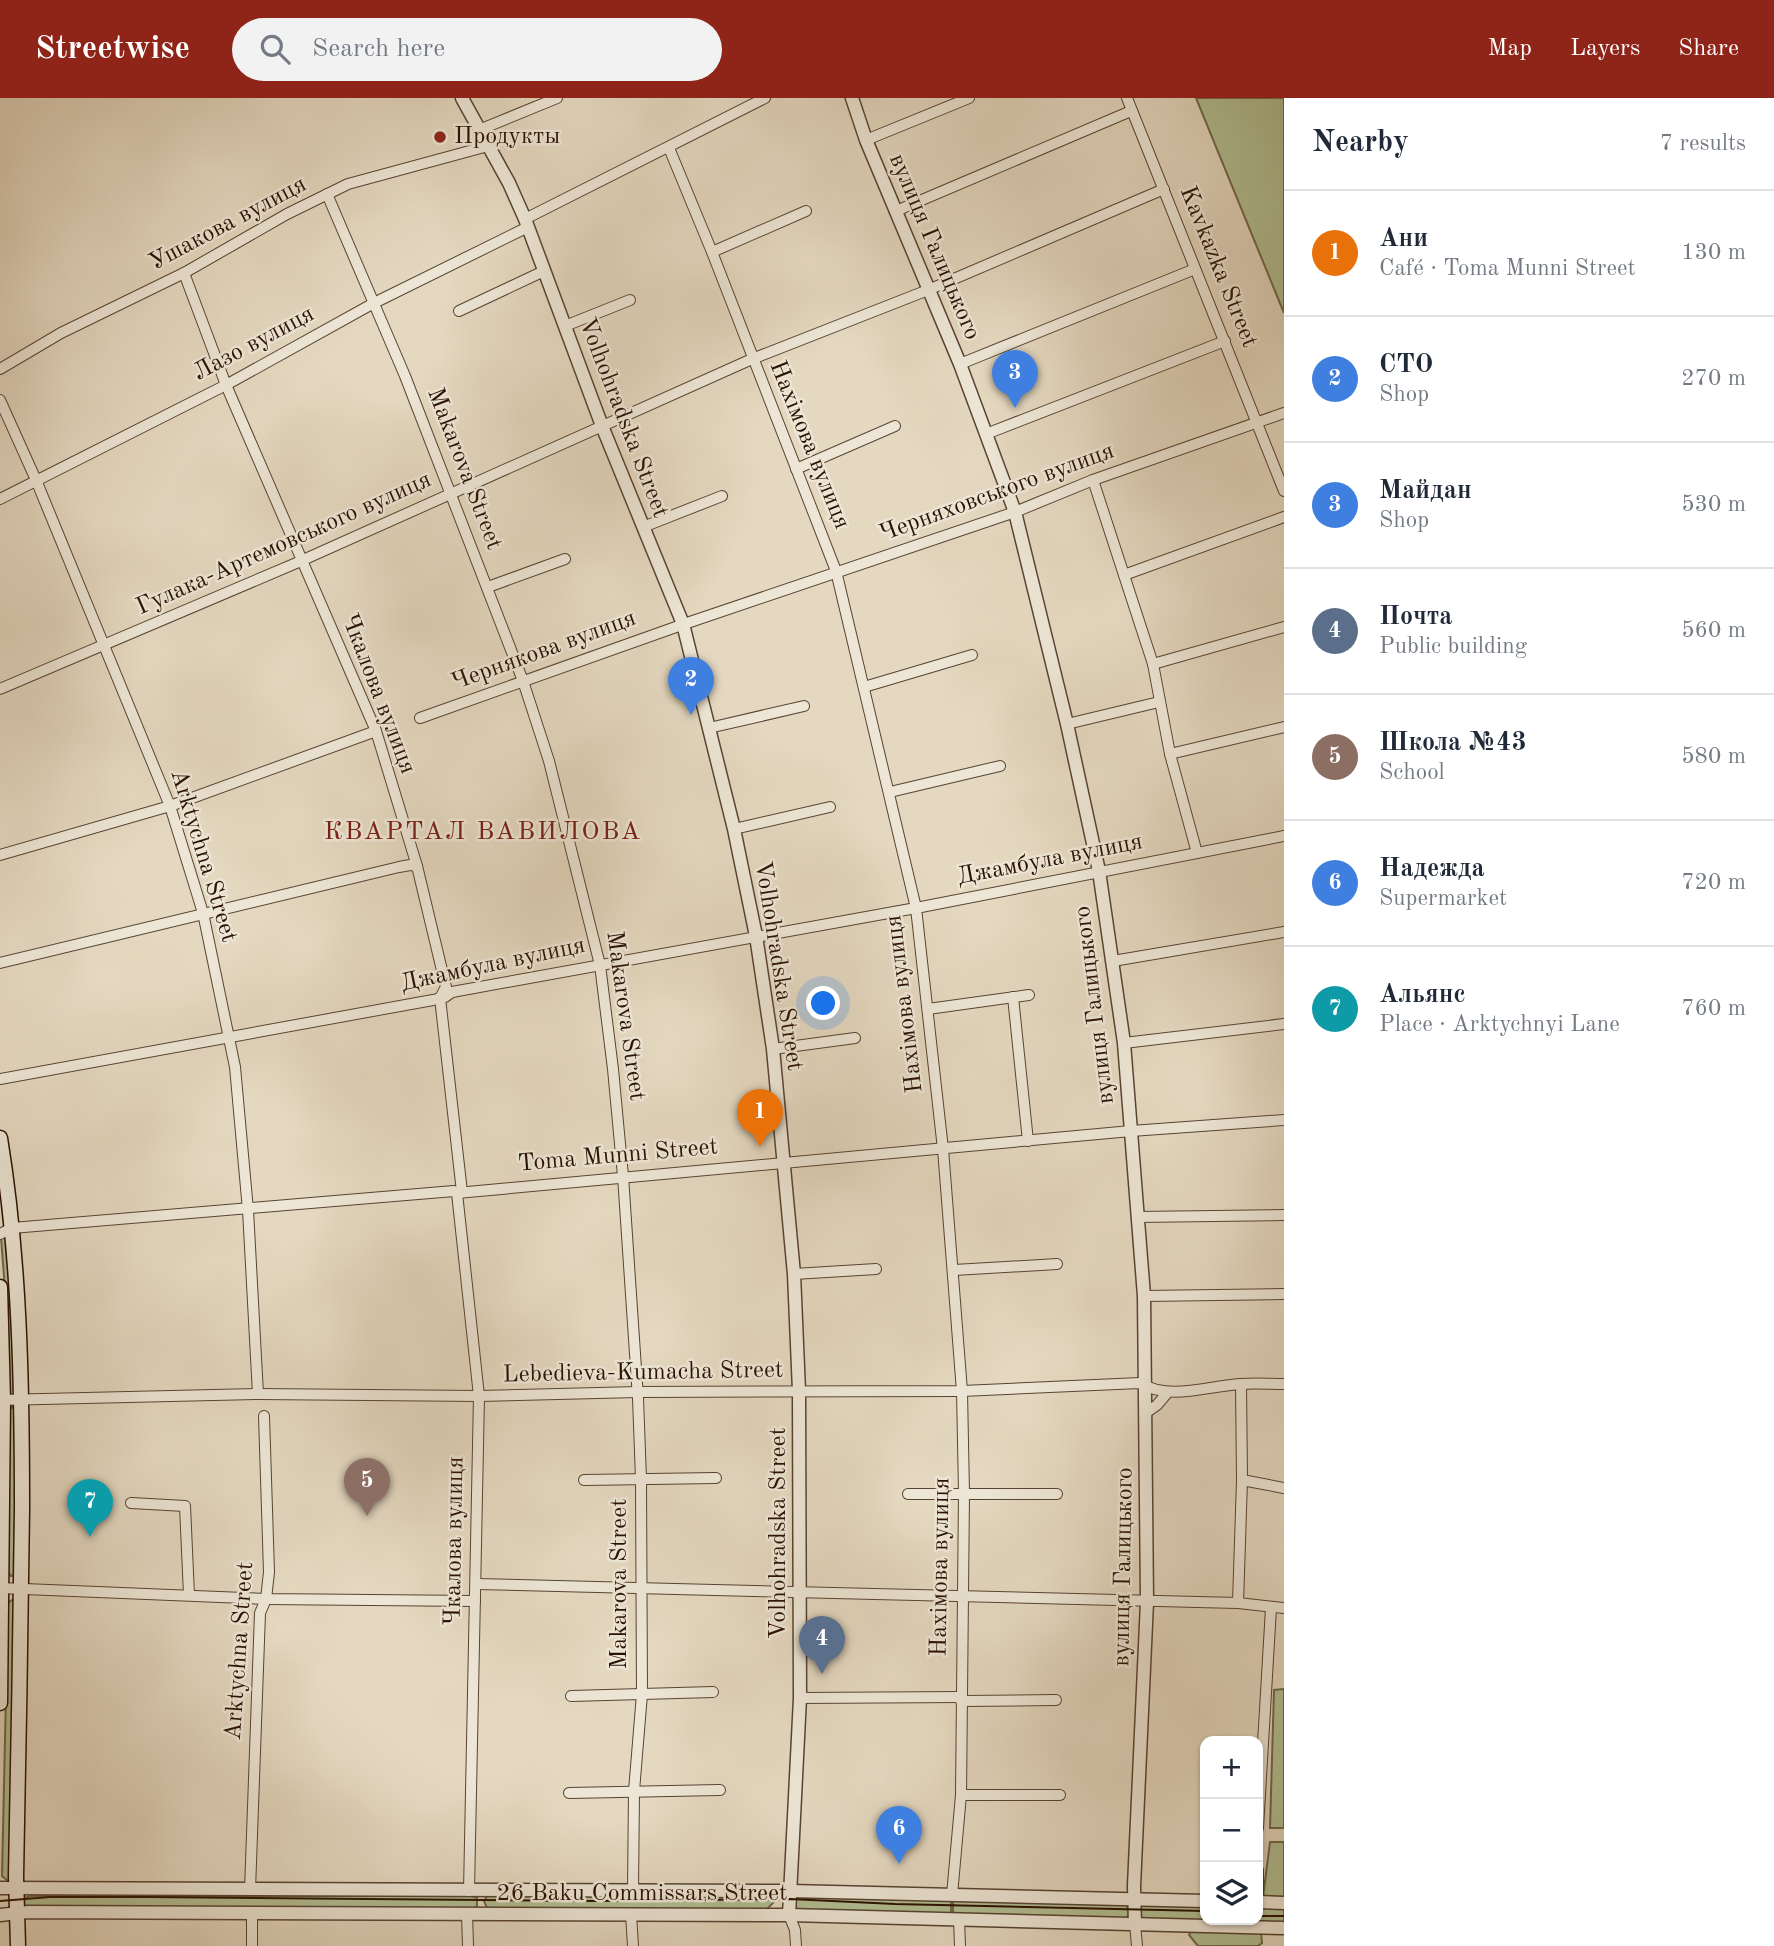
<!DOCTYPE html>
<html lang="en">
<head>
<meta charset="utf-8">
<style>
  :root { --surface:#fff; --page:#f2f2f3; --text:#1f2937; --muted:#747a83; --line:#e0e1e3; --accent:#8f2418 }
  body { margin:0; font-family:"Old Standard TT",serif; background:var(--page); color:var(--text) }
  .controls { position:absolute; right:21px; bottom:21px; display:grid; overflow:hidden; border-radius:14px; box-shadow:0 2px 5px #0004 }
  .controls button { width:63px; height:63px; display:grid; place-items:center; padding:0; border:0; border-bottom:2px solid var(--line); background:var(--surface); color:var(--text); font:35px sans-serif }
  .you { position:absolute; left:824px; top:906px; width:24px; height:24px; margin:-18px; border:5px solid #fff; border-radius:50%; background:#1a73e8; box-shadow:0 0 0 10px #1a73e833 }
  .badge { display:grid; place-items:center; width:46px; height:46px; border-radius:50%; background:var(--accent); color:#fff; font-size:23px; font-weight:700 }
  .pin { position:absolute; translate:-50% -58px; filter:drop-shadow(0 2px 4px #0008) }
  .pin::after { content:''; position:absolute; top:37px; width:24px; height:21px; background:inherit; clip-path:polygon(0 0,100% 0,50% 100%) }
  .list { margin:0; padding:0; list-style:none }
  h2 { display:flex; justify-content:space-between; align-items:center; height:91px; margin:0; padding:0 28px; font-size:30px }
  h2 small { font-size:23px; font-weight:400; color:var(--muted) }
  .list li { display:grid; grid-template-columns:46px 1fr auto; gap:21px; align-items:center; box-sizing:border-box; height:126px; padding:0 28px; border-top:2px solid var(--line) }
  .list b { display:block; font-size:26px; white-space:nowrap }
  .list p { margin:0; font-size:23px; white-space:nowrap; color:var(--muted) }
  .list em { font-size:23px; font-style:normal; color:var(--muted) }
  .icon { flex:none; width:38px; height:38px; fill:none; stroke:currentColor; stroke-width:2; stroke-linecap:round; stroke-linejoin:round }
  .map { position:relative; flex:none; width:1284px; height:1848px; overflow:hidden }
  header { display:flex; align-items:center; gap:42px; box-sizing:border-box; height:98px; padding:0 35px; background:var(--accent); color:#fff }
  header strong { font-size:33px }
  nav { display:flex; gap:38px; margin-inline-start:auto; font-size:24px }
  .search { width:490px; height:63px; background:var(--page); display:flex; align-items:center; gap:18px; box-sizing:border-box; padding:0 24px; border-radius:38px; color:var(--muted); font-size:26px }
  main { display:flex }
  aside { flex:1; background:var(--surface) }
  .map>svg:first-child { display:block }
  .green { fill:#b1bf94; stroke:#6e684a; stroke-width:2 }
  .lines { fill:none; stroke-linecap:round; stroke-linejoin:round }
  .minor-casing { stroke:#584331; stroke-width:12 }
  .tertiary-casing { stroke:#584331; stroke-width:15 }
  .secondary-casing { stroke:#2a1101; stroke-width:17 }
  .minor { stroke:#ede6d6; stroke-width:10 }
  .tertiary { stroke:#ede6d6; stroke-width:12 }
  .secondary { stroke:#ede6d6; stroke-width:14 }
  .tram { stroke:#2a1101; stroke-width:2 }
  .poi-dot { fill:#8f2418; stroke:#ede6d6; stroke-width:2.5 }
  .labels { text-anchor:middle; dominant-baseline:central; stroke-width:5; stroke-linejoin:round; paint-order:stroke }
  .poi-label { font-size:24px; fill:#2a1101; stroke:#ede6d6; text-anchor:start }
  .street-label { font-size:24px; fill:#2a1101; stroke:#ede6d6 }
  .neighbourhood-label { font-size:26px; letter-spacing:2px; fill:#7a1f14; stroke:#ede6d6 }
</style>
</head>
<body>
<header>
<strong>Streetwise</strong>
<div class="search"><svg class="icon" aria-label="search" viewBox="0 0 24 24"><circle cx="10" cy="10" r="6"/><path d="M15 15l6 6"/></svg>Search here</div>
<nav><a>Map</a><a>Layers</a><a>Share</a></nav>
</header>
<main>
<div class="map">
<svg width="1284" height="1848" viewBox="0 0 1284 1848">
  <rect width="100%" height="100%" fill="#e4d8c0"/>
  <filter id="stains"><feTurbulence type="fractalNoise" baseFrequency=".00286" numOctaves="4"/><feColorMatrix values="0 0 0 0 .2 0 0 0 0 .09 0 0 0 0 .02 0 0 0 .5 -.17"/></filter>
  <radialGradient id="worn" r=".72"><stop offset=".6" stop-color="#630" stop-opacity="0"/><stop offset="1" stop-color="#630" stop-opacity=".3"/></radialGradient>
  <g class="green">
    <polygon points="1196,0 1284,0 1284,215"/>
    <polygon points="8,1136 15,1298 9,1296 6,1204 1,1140"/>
    <polygon points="12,1309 16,1310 15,1477 11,1478 7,1472 9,1313"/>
    <polygon points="12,1502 15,1502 10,1781 8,1783 2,1778 8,1505"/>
    <polygon points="1284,1591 1284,1730 1270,1730 1274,1592"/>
    <polygon points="1270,1744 1284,1744 1284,1799 1263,1799"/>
    <polygon points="802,1797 951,1801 951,1816 802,1813 796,1811 796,1800"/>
    <polygon points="30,1798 472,1798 477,1800 477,1809 470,1811 23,1809 22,1801"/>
    <polygon points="487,1798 767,1799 774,1804 766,1812 487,1810 484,1803"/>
    <polygon points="953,1801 1126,1806 1130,1815 1126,1821 953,1816"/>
    <polygon points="1141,1807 1205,1808 1205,1822 1258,1822 1258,1810 1284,1810 1284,1825 1140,1821"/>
    <polygon points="1192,1832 1261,1834 1262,1845 1258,1848 1198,1848 1189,1837"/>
  </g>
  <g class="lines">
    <g class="minor-casing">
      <g id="minor">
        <polyline points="1127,0 1284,393"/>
        <polyline points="479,32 557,0"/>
        <polyline points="866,42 969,0"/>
        <polyline points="669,50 712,154 836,473 916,810 943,1051 962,1293 964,1395 961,1697 952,1797"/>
        <polyline points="327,96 405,278 523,583 549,663 600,867 613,971 623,1078 638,1300 641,1381 642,1596 634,1693 633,1792"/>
        <polyline points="896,113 1131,13"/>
        <polyline points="525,121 765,0"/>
        <polyline points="712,154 806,113"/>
        <polyline points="184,175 226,287 376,633 417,768 446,889 440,900 462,1094"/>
        <polyline points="459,213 544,173"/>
        <polyline points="565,228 630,202"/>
        <polyline points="960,266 1195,171"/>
        <polyline points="0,271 61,235 184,175 287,116 348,86 488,48"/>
        <polyline points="0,302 36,382 170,708 203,815 235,969 248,1112 258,1296"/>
        <polyline points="986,336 1225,243"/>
        <polyline points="796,371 895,328"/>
        <polyline points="1093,382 1153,566 1170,656 1197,755"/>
        <polyline points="0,401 226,287 374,205 528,129"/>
        <polyline points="643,429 722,398"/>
        <polyline points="1124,477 1284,419"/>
        <polyline points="488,489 565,461"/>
        <polyline points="1153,566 1284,529"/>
        <polyline points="864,589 972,557"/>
        <polyline points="0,591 294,466 752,261 928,192 1164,91"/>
        <polyline points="420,620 690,524 1015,414 1093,382 1284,315"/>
        <polyline points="1067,626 1159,604"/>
        <polyline points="709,630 804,608"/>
        <polyline points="1170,656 1284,629"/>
        <polyline points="890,694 1000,668"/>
        <polyline points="734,731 830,709"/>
        <polyline points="0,757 170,708 376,633"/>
        <polyline points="1113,863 1284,834"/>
        <polyline points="0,865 399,769 410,767 417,768"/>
        <polyline points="1013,899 1028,1043"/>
        <polyline points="928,911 1029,897"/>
        <polyline points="1124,945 1284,926"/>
        <polyline points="773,951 855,940"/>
        <polyline points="0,981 433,902 445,899 452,894 916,810 1284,738"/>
        <polyline points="457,1095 479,1298 469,1793"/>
        <polyline points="1137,1119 1284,1117"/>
        <polyline points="0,1136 12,1130 454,1093 457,1095 1131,1033 1284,1022"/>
        <polyline points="954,1172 1057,1166"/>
        <polyline points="794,1176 876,1171"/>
        <polyline points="1144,1198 1284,1196"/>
        <polyline points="1241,1286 1242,1382"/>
        <path d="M0 1302 258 1296 479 1298 638 1294 962 1293 1140 1285C1169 1303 1208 1288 1240 1286 1255 1285 1270 1286 1284 1286"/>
        <polyline points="1147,1314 1157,1307 1168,1294"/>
        <polyline points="584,1382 716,1380"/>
        <polyline points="908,1396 1057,1396"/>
        <polyline points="131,1405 185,1408 189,1497"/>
        <polyline points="476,1486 1238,1505 1284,1510"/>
        <polyline points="0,1490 266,1501 475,1503"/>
        <polyline points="1238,1505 1242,1382 1284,1390"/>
        <polyline points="571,1598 713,1594"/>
        <polyline points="800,1600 961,1599"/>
        <polyline points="961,1603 1056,1602"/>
        <polyline points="569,1695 720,1692"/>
        <polyline points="961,1697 1060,1697"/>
        <polyline points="1258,1730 1271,1510"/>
        <polyline points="1258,1772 1258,1804"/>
        <polyline points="250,1792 260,1515 266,1501 269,1474 264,1318"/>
        <polyline points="252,1815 252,1848"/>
        <polyline points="467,1816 468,1848"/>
        <polyline points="631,1816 633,1848"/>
        <polyline points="789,1817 795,1832 796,1848"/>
        <polyline points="959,1821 960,1848"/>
        <polyline points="1135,1826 1137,1848"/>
      </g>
    </g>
    <g class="tertiary-casing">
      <g id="tertiary">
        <polyline points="462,0 509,85 525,121 602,328 683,526 734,731 756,838 773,951 783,1058 794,1176 799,1293 800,1600 789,1817"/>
        <polyline points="852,0 866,42 960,266 1015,414 1067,626 1099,773 1124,945 1144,1198 1147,1504 1134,1788 1135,1826"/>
        <polyline points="0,1790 790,1793 1205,1803"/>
        <polyline points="1258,1804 1284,1805"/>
        <polyline points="0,1817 28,1814 789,1817 1284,1830"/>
      </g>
    </g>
    <g class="secondary-casing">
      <g id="secondary">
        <path d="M0 1040C20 1163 22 1287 22 1411 21 1533 18 1656 16 1778L18 1848"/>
        <polyline points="0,1189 3,1303 0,1605"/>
      </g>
    </g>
    <use href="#minor" class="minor"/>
    <use href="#tertiary" class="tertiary"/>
    <use href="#secondary" class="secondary"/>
    <g class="tram">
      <polyline points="0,1803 50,1799 147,1799 593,1803 790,1801 895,1806 1205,1813"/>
      <polyline points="1258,1818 1284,1818"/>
    </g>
  </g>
  <circle class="poi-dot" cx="440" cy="39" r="7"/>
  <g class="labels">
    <g class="poi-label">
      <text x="454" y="39">Продукты</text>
    </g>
    <g class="street-label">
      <text transform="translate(228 126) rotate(-28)">Ушакова вулиця</text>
      <text transform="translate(934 149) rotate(67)">вулиця Галицького</text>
      <text transform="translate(1218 169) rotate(68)">Kavkazka Street</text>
      <text transform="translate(254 246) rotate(-28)">Лазо вулиця</text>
      <text transform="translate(623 320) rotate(69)">Volhohradska Street</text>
      <text transform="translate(809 347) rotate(68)">Нахімова вулиця</text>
      <text transform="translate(464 371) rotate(69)">Makarova Street</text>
      <text transform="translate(997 395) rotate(-20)">Черняховського вулиця</text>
      <text transform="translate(284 446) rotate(-24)">Гулака-Артемовського вулиця</text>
      <text transform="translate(544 553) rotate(-20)">Чернякова вулиця</text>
      <text transform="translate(378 596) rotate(69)">Чкалова вулиця</text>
      <text transform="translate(203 758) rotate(73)">Arktychna Street</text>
      <text transform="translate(1050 762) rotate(-11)">Джамбула вулиця</text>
      <text transform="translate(493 867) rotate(-12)">Джамбула вулиця</text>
      <text transform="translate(778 868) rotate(81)">Volhohradska Street</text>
      <text transform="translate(905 906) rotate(-97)">Нахімова вулиця</text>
      <text transform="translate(1095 907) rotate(-97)">вулиця Галицького</text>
      <text transform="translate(625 918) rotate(82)">Makarova Street</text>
      <text transform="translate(618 1058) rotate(-5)">Toma Munni Street</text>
      <text transform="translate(643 1275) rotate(-1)">Lebedieva-Kumacha Street</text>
      <text transform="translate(779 1435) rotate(-90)">Volhohradska Street</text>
      <text transform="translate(455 1443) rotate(-89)">Чкалова вулиця</text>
      <text transform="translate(941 1469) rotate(-89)">Нахімова вулиця</text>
      <text transform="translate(1124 1469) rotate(-89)">вулиця Галицького</text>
      <text transform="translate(620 1486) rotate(-90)">Makarova Street</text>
      <text transform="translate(240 1553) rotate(-86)">Arktychna Street</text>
      <text x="642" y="1796">26 Baku Commissars Street</text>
    </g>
    <g class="neighbourhood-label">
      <text x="483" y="734">КВАРТАЛ ВАВИЛОВА</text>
    </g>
  </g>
  <rect width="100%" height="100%" filter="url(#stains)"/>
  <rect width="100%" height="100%" fill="url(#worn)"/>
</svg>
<div class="controls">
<button>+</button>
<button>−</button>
<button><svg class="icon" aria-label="layers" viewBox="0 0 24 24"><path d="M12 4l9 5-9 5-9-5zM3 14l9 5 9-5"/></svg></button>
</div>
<div class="you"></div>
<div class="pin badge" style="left:760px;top:1049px;background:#e8710a">1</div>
<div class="pin badge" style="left:691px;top:617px;background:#3f7fe0">2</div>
<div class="pin badge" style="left:1015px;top:310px;background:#3f7fe0">3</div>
<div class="pin badge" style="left:822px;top:1576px;background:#5c6f8a">4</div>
<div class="pin badge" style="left:367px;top:1418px;background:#8d6e63">5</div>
<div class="pin badge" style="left:899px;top:1766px;background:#3f7fe0">6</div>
<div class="pin badge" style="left:90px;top:1439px;background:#0f9aa8">7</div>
</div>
<aside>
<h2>Nearby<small>7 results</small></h2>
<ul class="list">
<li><span class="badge" style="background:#e8710a">1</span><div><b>Ани</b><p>Café · Toma Munni Street</p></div><em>130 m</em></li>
<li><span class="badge" style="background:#3f7fe0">2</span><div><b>СТО</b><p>Shop</p></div><em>270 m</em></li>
<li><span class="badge" style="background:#3f7fe0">3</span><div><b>Майдан</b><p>Shop</p></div><em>530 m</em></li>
<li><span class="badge" style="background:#5c6f8a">4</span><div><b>Почта</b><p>Public building</p></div><em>560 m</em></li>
<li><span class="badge" style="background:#8d6e63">5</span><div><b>Школа №43</b><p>School</p></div><em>580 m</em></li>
<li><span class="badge" style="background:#3f7fe0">6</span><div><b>Надежда</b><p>Supermarket</p></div><em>720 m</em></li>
<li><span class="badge" style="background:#0f9aa8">7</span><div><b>Альянс</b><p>Place · Arktychnyi Lane</p></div><em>760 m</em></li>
</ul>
</aside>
</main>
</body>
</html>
